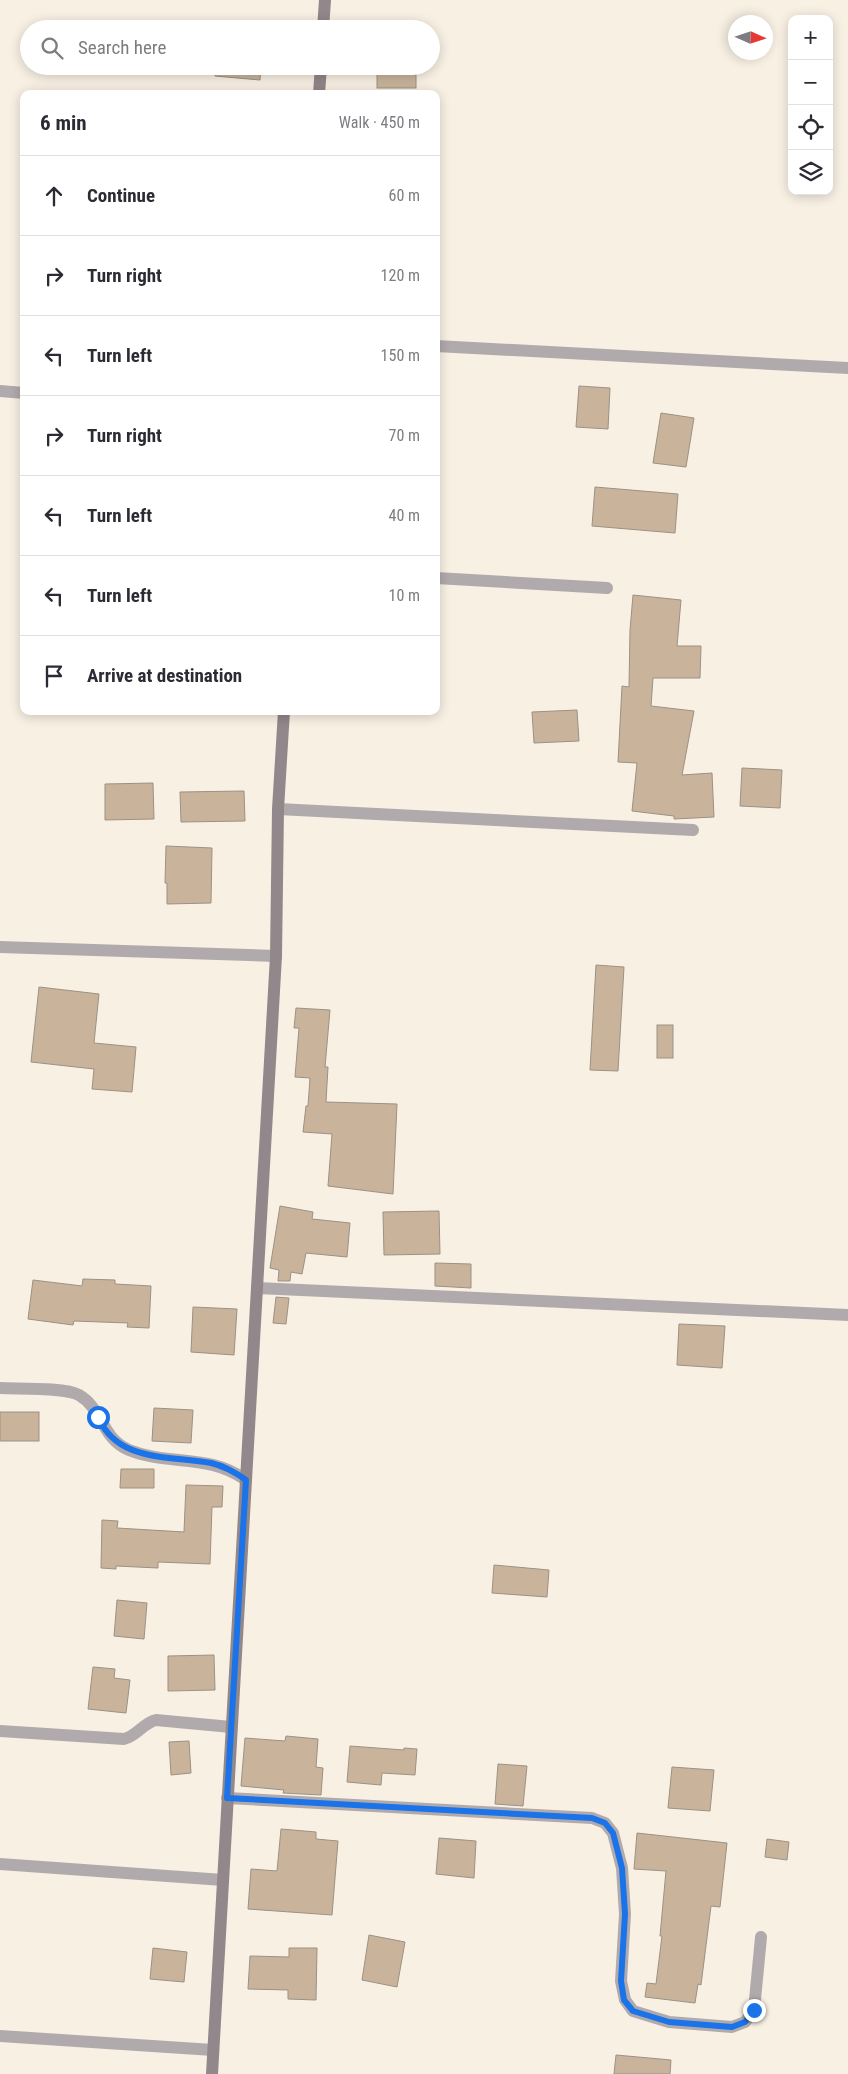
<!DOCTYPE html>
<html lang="en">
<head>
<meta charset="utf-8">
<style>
  :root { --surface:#fff; --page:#f2f2f3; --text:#2b2b33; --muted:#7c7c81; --line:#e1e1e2 }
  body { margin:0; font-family:"Roboto Condensed",sans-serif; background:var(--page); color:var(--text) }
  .controls { position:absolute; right:15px; top:15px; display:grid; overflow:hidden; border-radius:10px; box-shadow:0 2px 12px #0003 }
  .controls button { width:45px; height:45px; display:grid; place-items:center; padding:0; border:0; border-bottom:1px solid var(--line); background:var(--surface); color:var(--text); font:25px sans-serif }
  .compass { position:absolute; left:728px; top:15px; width:45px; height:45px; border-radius:50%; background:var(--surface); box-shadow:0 2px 12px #0003; rotate:93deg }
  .stop { position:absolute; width:15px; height:15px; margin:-11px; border:4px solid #1a73e8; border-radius:50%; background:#fff }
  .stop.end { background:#1a73e8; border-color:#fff; box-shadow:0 1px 5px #0008 }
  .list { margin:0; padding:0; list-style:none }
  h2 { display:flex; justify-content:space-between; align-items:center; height:65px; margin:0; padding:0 20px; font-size:21px }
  h2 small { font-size:16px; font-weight:400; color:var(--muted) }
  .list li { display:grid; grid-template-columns:32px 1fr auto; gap:15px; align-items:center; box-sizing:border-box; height:80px; padding:0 20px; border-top:1px solid var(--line) }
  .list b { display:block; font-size:19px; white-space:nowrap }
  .list em { font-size:16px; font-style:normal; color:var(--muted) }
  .icon { flex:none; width:28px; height:28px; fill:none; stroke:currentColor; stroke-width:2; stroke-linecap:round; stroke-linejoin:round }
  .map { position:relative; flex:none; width:848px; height:2074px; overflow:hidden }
  .search { position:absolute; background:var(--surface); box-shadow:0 2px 12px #0003; left:20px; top:20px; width:420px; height:55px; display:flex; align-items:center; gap:12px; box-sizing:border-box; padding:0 18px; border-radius:28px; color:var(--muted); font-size:19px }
  .panel { position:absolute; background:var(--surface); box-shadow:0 2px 12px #0003; left:20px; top:90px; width:420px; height:625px; border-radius:10px }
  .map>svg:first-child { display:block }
  .building { fill:#c9b49b; stroke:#9b9186 }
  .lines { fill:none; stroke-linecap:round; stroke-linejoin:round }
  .street { stroke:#b1aaac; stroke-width:12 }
  .secondary { stroke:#92878a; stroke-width:12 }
  .route { stroke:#1a73e8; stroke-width:6 }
</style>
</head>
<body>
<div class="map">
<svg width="848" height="2074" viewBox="0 0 848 2074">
  <rect width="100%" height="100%" fill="#f8f0e3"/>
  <g class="building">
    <polygon points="215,66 261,66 260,80 215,76"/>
    <rect x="377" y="66" width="39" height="22"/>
    <polygon points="579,386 610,388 608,429 576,427"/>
    <polygon points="661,413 694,418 686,467 653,463"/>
    <polygon points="595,487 678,494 675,533 592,526"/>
    <polygon points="633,595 681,600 677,646 701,646 700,678 653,678 651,706 694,711 682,775 712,773 714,817 674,819 674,816 632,811 637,763 618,762 622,686 629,687 630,630"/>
    <polygon points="577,710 579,741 534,743 532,712"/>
    <polygon points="742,768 782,770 780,808 740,806"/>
    <polygon points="153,783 154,819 105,820 105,784"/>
    <polygon points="244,791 245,821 181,822 180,792"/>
    <polygon points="166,846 212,848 211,903 167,904 167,883 165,883"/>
    <polygon points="596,965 624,967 618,1071 590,1070"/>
    <polygon points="39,987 99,994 94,1043 136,1047 132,1092 92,1089 94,1069 31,1062"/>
    <polygon points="296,1008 330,1010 325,1067 328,1067 326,1102 397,1104 393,1194 328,1186 332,1134 303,1132 306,1106 308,1106 310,1078 295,1077 299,1028 294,1028"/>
    <rect x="657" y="1025" width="16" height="33"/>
    <polygon points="280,1206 313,1212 312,1219 350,1223 347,1257 306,1253 302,1274 291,1272 290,1281 278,1281 279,1270 270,1268"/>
    <polygon points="439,1211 440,1254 384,1255 383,1212"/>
    <polygon points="435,1263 471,1264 471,1288 435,1286"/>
    <polygon points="83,1279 115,1280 115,1284 151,1286 149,1328 127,1327 128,1323 74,1321 73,1325 28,1319 33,1280 82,1286"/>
    <polygon points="276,1297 289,1298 286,1324 273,1323"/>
    <polygon points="193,1307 237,1309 234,1355 191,1352"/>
    <polygon points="679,1324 725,1326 722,1368 677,1365"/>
    <polygon points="154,1408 193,1410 191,1443 152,1441"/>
    <rect x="0" y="1412" width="39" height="29"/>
    <polygon points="121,1469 154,1469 154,1488 120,1488"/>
    <polygon points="186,1485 223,1486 222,1507 212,1507 210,1564 158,1562 158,1568 116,1566 116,1569 101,1568 102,1520 118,1521 117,1528 184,1532"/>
    <polygon points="494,1565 549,1570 547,1597 492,1593"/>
    <polygon points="117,1600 147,1603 144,1639 114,1636"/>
    <polygon points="214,1655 215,1690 168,1691 168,1656"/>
    <polygon points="93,1667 115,1669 114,1678 130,1680 126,1713 88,1709"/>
    <polygon points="286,1736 318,1739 316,1767 323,1768 321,1795 283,1793 284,1790 241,1786 245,1738 285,1741"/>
    <polygon points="189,1741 191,1773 171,1775 169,1742"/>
    <polygon points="350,1746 404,1750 404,1748 417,1749 415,1775 382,1773 381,1785 347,1782"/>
    <polygon points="498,1764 527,1766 523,1806 495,1804"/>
    <polygon points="672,1767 714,1770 710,1811 668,1808"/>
    <polygon points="281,1829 316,1832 316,1839 338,1841 332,1915 248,1909 251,1869 277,1871"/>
    <polygon points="637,1833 727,1843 720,1907 711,1906 701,1985 698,1984 695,2003 645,1997 647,1983 656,1984 662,1936 660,1936 666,1871 634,1869"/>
    <polygon points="439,1838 476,1841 474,1878 436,1874"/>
    <polygon points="767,1839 789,1842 787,1860 765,1857"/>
    <polygon points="369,1935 405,1942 397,1987 362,1980"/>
    <polygon points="153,1948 187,1952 184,1982 150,1979"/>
    <polygon points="289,1948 317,1948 316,2000 288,1999 288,1990 248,1989 250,1956 289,1957"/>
    <polygon points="616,2055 671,2060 670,2074 614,2074"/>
  </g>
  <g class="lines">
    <g class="street">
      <polyline points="436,346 848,368"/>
      <polyline points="0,391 24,393"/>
      <polyline points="436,578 607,588"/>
      <polyline points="278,809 693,830"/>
      <polyline points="0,947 276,956"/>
      <polyline points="257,1288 848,1315"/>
      <path d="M0 1388C18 1389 65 1387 79 1395 103 1409 101 1438 129 1450 169 1466 208 1453 246 1480"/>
      <path d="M0 1731 124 1739C137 1736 143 1723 156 1720L231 1727"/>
      <polyline points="227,1798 592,1818 605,1823 613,1833 622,1868 625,1914 621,1981 625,2000 633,2011 669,2022 732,2027 745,2022 754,2010 761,1937"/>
      <polyline points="0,1864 223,1880"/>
      <polyline points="0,2036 213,2050"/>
    </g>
    <g class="secondary">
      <polyline points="323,29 325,0"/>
      <polyline points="319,94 321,66"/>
      <polyline points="212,2074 276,956 278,809 284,711"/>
    </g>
  </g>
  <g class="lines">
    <path class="route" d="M98 1417C118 1463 169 1455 211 1463 224 1466 235 1472 246 1480L227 1798 592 1818 605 1823 613 1833 622 1868 625 1914 621 1981 624 2000 633 2011 669 2022 732 2027 745 2022 754 2010"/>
  </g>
</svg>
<div class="controls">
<button>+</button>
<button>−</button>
<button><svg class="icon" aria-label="locate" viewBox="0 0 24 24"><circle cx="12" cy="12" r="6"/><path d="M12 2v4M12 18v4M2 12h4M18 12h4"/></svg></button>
<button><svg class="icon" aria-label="layers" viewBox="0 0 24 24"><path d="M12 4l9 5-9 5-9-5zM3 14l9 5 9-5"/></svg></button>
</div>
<svg class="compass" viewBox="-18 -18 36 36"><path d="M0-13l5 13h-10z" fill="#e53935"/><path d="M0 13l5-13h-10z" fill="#7c7c81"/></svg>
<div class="stop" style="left:98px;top:1417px"></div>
<div class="stop end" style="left:754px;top:2010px"></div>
<div class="search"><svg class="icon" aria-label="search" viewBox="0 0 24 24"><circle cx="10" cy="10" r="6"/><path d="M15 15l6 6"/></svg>Search here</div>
<section class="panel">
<h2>6 min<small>Walk · 450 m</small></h2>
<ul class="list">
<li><svg class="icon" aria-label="ahead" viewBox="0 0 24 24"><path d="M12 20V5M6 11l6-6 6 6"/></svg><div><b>Continue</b></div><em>60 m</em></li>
<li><svg class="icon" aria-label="right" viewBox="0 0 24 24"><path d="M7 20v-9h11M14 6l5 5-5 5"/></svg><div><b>Turn right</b></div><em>120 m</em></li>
<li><svg class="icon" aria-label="left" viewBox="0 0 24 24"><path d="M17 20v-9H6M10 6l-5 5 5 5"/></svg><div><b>Turn left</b></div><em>150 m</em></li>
<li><svg class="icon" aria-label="right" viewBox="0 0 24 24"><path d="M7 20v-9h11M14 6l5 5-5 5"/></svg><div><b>Turn right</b></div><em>70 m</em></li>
<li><svg class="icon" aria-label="left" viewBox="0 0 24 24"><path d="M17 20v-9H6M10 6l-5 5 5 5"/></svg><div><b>Turn left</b></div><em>40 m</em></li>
<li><svg class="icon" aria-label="left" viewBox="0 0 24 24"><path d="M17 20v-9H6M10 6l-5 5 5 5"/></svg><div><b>Turn left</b></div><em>10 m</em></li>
<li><svg class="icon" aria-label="arrive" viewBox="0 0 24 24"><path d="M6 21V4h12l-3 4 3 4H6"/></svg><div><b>Arrive at destination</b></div></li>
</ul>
</section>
</div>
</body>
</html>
